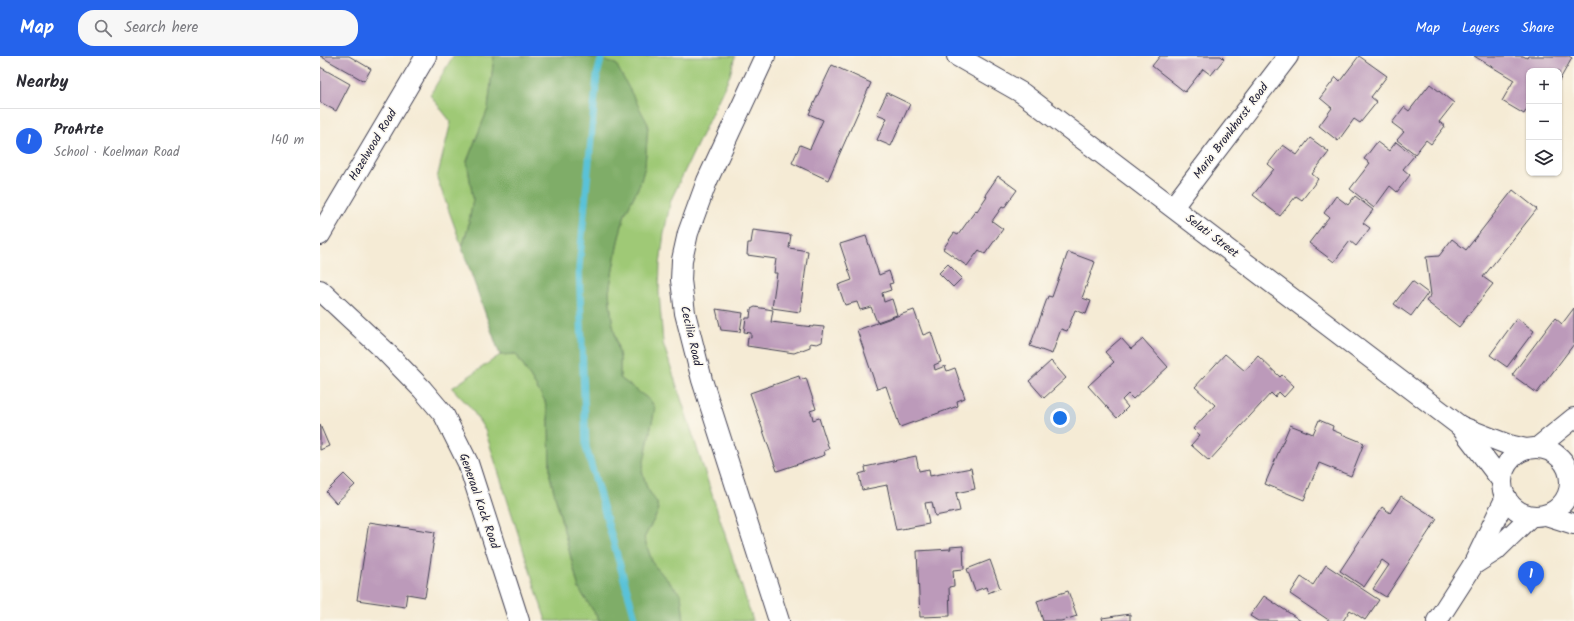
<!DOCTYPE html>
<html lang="en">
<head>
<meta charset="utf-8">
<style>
  :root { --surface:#fff; --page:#f7f7f7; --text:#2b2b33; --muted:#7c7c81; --line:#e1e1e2; --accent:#2563eb }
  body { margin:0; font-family:Kalam,sans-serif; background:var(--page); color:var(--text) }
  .controls { position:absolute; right:12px; top:12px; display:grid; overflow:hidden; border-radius:8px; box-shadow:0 1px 3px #0004 }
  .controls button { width:36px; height:36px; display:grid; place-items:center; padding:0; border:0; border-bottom:1px solid var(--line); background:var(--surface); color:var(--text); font:20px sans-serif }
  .you { position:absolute; left:740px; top:362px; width:14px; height:14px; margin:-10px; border:3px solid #fff; border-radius:50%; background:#1a73e8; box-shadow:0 0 0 6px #1a73e833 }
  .badge { display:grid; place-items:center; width:26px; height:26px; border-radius:50%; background:var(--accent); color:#fff; font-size:13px; font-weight:700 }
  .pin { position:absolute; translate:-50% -33px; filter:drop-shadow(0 1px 2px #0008) }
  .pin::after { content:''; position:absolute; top:21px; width:14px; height:12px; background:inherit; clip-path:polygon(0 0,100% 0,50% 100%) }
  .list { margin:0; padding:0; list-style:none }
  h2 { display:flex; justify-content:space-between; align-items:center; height:52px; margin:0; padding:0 16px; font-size:17px }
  h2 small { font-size:13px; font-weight:400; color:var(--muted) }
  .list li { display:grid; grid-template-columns:26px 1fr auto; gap:12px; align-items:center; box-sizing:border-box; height:64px; padding:0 16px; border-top:1px solid var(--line) }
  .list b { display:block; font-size:15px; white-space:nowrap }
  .list p { margin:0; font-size:13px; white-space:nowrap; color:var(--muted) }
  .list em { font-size:13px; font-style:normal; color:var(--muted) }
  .icon { flex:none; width:22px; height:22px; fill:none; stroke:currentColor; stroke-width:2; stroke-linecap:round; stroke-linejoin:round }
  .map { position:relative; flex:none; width:1254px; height:565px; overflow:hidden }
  header { display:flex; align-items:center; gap:24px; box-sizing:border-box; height:56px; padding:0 20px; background:var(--accent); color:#fff }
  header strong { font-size:19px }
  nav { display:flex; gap:22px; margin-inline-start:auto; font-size:14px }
  .search { width:280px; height:36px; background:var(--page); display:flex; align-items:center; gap:10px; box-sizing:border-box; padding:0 14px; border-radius:16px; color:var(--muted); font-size:15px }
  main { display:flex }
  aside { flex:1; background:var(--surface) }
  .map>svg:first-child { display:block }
  .green { fill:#9fc976; stroke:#607658 }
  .forest { fill:#7fad67; stroke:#506851 }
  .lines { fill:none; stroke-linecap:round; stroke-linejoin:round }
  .stream { stroke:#5ac2d8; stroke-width:7 }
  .building { fill:#bc9aba }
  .street-casing { stroke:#424052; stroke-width:22 }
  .street { stroke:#fff; stroke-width:20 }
  .labels { text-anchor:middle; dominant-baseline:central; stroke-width:3; stroke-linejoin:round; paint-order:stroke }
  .street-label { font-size:12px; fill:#22223b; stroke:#fbf7ec }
</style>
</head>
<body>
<header>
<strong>Map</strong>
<div class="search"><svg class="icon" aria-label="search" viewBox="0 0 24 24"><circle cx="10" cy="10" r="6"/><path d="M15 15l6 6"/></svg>Search here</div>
<nav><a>Map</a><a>Layers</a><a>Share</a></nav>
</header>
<main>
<aside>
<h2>Nearby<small></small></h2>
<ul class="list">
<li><span class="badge">1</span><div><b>ProArte</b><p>School · Koelman Road</p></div><em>140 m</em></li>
</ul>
</aside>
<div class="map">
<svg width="1254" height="565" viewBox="0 0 1254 565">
  <rect width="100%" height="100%" fill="#fbf7ec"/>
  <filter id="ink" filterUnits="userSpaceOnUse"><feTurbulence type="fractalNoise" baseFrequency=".025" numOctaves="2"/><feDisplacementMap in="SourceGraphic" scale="8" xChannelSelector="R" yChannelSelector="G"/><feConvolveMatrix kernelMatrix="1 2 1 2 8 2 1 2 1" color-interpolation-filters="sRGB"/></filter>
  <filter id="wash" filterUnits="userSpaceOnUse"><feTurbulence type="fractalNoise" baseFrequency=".012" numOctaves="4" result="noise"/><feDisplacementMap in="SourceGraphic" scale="16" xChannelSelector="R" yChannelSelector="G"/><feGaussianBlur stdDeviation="0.9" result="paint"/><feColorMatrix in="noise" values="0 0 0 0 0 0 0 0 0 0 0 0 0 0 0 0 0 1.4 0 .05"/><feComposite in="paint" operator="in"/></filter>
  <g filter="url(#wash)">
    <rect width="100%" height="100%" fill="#f5ebd5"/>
    <g class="green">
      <polygon points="133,0 174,0 168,53 147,105 153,143 148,172 142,191 117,122 131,66 110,39"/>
      <polygon points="266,0 415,0 410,19 351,144 344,177 340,209 339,236 343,287 433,565 364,565 361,539 333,508 324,482 338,456 337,447 327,432 322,415 335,352 331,345 300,322 300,302 292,264 289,236 298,185 305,158 320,128 325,110 328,68"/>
      <polygon points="196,298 225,345 229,364 230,420 259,533 280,565 226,565 165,374 151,352 132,332 180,299"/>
    </g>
    <polygon class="forest" points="174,0 266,0 296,8 328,68 325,110 320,128 305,158 298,185 289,236 292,264 300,302 300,322 331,345 335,352 322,415 327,432 337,447 338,456 324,482 333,508 361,539 364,565 280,565 259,533 230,420 229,364 225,345 196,298 180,299 142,192 148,172 153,143 147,105 168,53"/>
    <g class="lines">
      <polyline class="stream" points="282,0 277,19 259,212 266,391 316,565"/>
    </g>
    <g id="blocks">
      <g class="building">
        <polygon points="0,0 29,0 51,13 44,25"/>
        <polygon points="840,0 901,0 904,3 891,19 883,13 865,36 832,10"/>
        <polygon points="1039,0 1067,20 1051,41 1057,46 1040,67 1034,63 1018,85 999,70 1012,52 1000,42 1016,21 1020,25"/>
        <polygon points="1154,0 1203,0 1207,2 1208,0 1249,0 1252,2 1239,25 1239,15 1209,15 1209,49 1204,58 1182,45 1194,24"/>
        <polygon points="512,9 551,27 508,124 472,107 480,89 490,93 503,64 489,58"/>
        <polygon points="0,11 30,28 16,55 0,46"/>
        <polygon points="1110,28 1134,47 1119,66 1125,70 1111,88 1106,84 1095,98 1077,84 1084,76 1072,67 1084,51 1089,55"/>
        <polygon points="567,37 590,48 571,90 557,84 567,62 557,58"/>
        <polygon points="990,82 1009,96 992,118 998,123 982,144 976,140 960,160 933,139 954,113 948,108 963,89 977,99"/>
        <polygon points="1057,86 1069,95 1076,86 1094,100 1083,113 1090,119 1077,136 1070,130 1054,152 1030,133 1050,107 1044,103"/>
        <polygon points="678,120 697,134 684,152 682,151 672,165 683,173 665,198 659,194 647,210 623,193 634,177 638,179 656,154 657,155 667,140 665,139"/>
        <polygon points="1193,134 1217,153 1163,221 1173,228 1139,271 1106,245 1111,239 1106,201 1119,200 1132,183 1146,194"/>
        <polygon points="1016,140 1028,149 1035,140 1053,154 1043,167 1050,172 1036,190 1030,185 1014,206 989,187 1009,161 1004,157"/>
        <polygon points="433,174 471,179 469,192 488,195 480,256 452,252 457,217 454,217 456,203 427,199 428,187 431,187"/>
        <polygon points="546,180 559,219 569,215 573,227 569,228 571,234 562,237 564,246 572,243 577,259 557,266 551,251 540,254 537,246 525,249 518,229 532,224 520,188"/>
        <polygon points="748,196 775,206 762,242 771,245 766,258 755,254 747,275 741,273 732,298 710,290 728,240 732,241"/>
        <polygon points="628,208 642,222 633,231 619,217"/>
        <polygon points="1092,225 1108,237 1091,260 1074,248"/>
        <polygon points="435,251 453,254 451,266 493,271 493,270 504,271 502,286 497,288 490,287 490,291 474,297 427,290 428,281 431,282 431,277 424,276 426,262 430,262 431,253"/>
        <polygon points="1254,252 1254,288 1217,337 1192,319 1235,262 1242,268"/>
        <polygon points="396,253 423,257 420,276 401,274"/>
        <polygon points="594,254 603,279 611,276 621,306 614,309 615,314 625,310 627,315 635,312 645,342 637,345 638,350 580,371 566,330 557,333 537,274"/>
        <polygon points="1197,262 1214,275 1187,311 1170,299"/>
        <polygon points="801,282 811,293 823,283 848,311 813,343 808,338 802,344 808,351 797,362 768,330 794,306 785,296"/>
        <polygon points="905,298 925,315 938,300 960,321 962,319 974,330 964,341 959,336 955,341 951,337 889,405 871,389 880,379 873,373 895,349 875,331"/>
        <polygon points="731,305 746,322 724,342 709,325"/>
        <polygon points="479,320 480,324 486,322 496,353 490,355 492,359 493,364 499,362 509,393 504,395 505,399 457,415 430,337"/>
        <polygon points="999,364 1013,370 1012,374 1044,387 1031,420 999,407 984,444 945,428 970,369 993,378"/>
        <polygon points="0,369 9,390 0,394"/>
        <polygon points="596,400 599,415 609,413 610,420 651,412 655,433 636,437 640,455 615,460 612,446 605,447 609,468 576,474 567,429 542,434 539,418 546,416 545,411"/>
        <polygon points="24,418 35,429 16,447 6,436"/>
        <polygon points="1081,440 1117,463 1066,541 1053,533 1069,509 1062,504 1044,531 1020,515 1062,451 1070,457"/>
        <polygon points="49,466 115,476 105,541 87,538 85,551 37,544"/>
        <polygon points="643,490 644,513 633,514 634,530 629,531 630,560 600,561 597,495 631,493 630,491"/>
        <polygon points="670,504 680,532 668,537 666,531 655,535 647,513"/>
        <polygon points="1006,509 1059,544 1045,564 1030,554 1023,565 1010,565 970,538 981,521 993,529"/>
        <polygon points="748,535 757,560 741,565 723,565 717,545"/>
        <polygon points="944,540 981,565 938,565 930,560"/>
        <polygon points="810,558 810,565 783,565 782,562"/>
      </g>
    </g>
  </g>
  <g filter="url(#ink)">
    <use href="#blocks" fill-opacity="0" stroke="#424052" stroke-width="1"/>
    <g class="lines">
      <g class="street-casing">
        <g id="street">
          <polyline points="445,0 387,125 368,177 362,204 361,224 365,257 382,324 459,565"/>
          <polyline points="637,0 702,37 1140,370 1182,425"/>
          <polyline points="853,151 968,0"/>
          <polyline points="0,179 106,0"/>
          <polyline points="0,234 63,293 102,333 124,359 148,407 199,565"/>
          <polyline points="1140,370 1189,389 1206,393"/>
          <circle cx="1216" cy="426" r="34"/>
          <polyline points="1217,392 1254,362"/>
          <polyline points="1226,459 1254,468"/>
          <polyline points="1153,509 1175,495 1211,460"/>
          <polyline points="1117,565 1153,509 1186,441"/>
        </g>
      </g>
      <use href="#street" class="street"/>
    </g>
  </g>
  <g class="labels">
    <g class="street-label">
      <text transform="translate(911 75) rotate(-53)">Maria Bronkhorst Road</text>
      <text transform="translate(53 89) rotate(-59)">Hazelwood Road</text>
      <text transform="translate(892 180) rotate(37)">Selati Street</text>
      <text transform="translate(371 280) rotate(77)">Cecilia Road</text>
      <text transform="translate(159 445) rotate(71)">Generaal Kock Road</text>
    </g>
  </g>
</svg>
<div class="controls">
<button>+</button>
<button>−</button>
<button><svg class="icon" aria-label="layers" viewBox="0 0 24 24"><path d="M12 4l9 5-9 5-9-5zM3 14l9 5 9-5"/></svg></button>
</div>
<div class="you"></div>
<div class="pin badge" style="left:1211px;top:538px">1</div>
</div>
</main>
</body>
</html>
